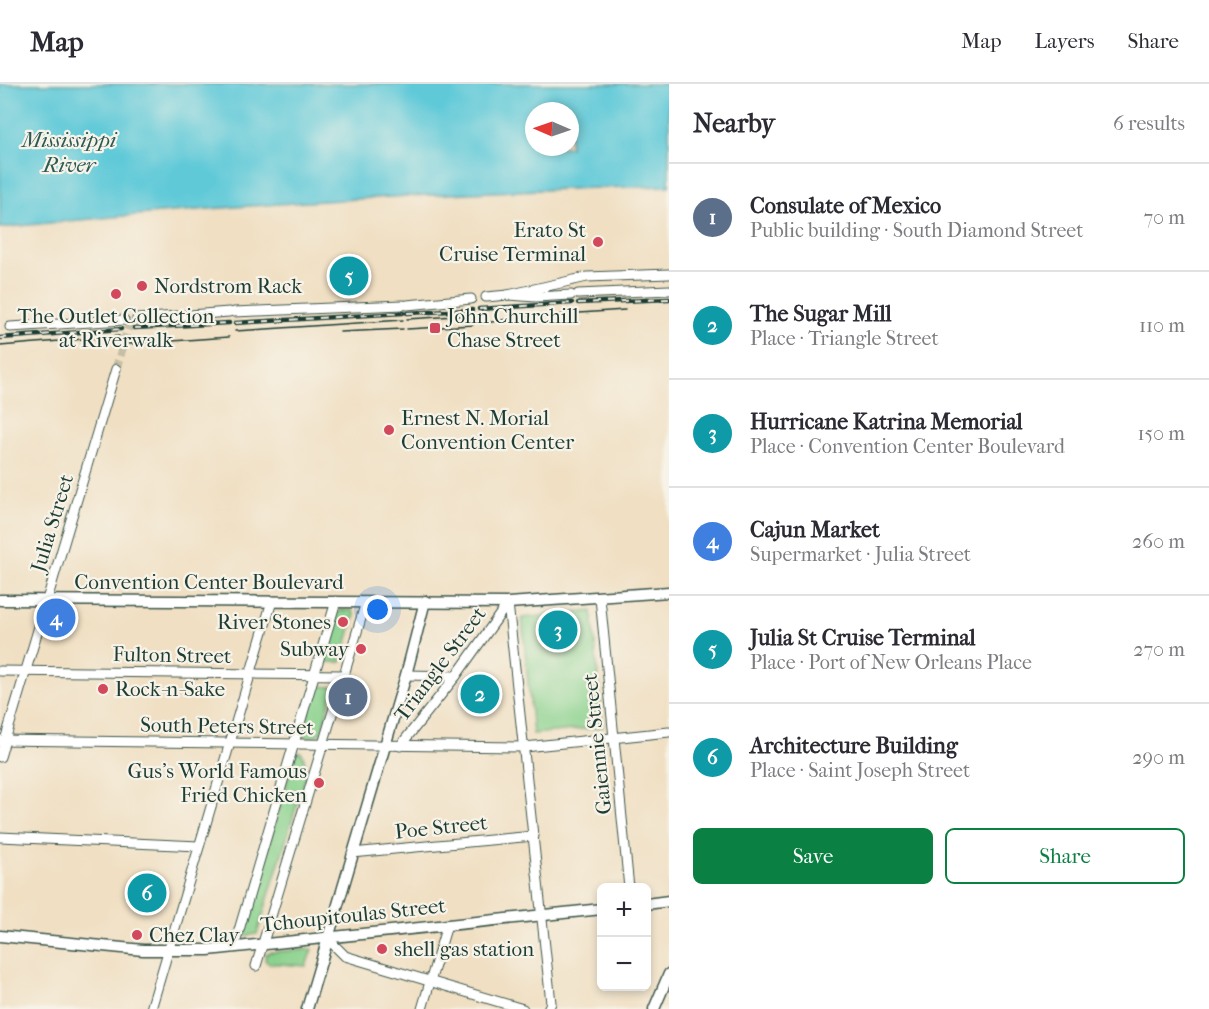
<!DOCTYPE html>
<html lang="en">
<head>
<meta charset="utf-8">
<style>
  :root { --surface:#fff; --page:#f7f7f7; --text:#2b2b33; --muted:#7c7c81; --line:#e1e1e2; --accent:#0b8043 }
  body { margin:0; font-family:"IM FELL French Canon",serif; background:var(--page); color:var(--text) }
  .controls { position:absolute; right:18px; bottom:18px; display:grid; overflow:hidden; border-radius:9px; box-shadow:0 3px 9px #0003 }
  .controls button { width:54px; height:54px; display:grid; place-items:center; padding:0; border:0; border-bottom:2px solid var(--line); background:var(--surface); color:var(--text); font:30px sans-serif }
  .compass { position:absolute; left:525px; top:18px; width:54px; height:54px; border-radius:50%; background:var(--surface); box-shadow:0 3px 9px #0003; rotate:272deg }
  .you { position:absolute; left:378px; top:526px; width:21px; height:21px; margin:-15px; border:4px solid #fff; border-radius:50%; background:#1a73e8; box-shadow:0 0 0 9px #1a73e833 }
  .badge { display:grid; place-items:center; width:39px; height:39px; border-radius:50%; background:var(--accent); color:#fff; font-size:20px; font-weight:700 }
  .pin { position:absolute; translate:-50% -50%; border:3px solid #fff; box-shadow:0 2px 6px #0006 }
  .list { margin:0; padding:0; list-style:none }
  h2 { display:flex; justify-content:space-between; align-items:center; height:78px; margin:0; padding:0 24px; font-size:26px }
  h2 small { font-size:20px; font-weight:400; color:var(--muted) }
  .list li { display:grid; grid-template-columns:39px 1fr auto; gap:18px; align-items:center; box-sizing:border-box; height:108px; padding:0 24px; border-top:2px solid var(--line) }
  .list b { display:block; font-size:22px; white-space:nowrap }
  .list p { margin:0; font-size:20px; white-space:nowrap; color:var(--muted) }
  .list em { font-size:20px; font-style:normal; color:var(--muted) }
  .actions { display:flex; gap:12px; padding:18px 24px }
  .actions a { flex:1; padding:14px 0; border:2px solid var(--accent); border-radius:9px; text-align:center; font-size:21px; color:var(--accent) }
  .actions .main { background:var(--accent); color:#fff }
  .map { position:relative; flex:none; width:669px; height:925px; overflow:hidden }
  header { display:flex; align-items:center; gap:36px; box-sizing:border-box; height:84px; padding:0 30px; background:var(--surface); border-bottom:2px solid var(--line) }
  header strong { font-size:28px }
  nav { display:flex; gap:33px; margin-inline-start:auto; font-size:21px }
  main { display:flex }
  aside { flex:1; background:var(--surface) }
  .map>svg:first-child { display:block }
  .green { fill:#89d18c; stroke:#548760; stroke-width:1.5 }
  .water { fill:#5ec9d8; stroke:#3e8386; stroke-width:1.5; fill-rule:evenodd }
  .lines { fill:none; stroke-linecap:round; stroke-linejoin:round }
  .minor-tunnel { stroke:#c6bfa6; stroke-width:9; stroke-dasharray:9 4.5; stroke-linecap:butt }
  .minor-casing { stroke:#3e5549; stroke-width:11 }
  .tertiary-casing { stroke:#3e5549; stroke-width:13 }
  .minor { stroke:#fff; stroke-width:9 }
  .tertiary { stroke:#fff; stroke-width:10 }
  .tram { stroke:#1f3d34; stroke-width:1.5 }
  .rail-casing { stroke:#1f3d34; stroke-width:4.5 }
  .rail { stroke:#f7f3e8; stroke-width:2; stroke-dasharray:7; stroke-linecap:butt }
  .poi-dot { fill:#d1495b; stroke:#f7f3e8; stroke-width:2 }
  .labels { text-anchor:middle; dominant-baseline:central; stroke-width:4.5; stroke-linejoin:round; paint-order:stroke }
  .poi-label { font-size:21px; fill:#1f3d34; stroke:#f7f3e8; text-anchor:start }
  .street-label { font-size:21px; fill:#1f3d34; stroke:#f7f3e8 }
  .water-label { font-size:22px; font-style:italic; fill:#2c5955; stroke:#f7f3e8 }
</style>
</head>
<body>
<header>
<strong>Map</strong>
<nav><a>Map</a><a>Layers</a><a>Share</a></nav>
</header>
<main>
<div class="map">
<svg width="669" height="925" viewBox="0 0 669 925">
  <rect width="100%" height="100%" fill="#f7f3e8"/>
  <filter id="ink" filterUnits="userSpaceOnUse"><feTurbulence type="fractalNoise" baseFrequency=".0167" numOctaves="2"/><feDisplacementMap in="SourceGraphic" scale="12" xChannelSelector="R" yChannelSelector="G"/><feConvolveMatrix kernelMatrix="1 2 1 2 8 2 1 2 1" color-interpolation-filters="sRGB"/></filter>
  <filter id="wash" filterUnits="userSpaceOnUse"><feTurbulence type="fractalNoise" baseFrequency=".008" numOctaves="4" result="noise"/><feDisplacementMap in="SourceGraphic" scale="24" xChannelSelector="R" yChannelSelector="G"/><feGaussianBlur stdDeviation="1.35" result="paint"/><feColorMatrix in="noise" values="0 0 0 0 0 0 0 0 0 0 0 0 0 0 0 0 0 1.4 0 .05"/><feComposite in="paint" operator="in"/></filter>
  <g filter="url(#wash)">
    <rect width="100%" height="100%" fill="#f0dfc2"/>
    <g class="green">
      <polygon points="340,526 352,526 355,531 341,578 323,578 337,531"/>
      <polygon points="592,527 603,643 533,650 522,534"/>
      <polygon points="316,602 334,603 321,649 314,653 305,653 303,648"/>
      <polygon points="300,668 303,671 307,688 257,850 242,852 295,671"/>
      <polygon points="312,865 306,882 268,879 265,876 266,870 271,868"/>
    </g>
    <path class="water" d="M0 0H669V102C446 107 222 121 0 144ZM534 27H570V63H534Z"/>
  </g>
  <g filter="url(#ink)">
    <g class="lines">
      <polyline class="minor-tunnel" points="116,285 131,235"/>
      <g class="minor-casing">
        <g id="minor">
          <polyline points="578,210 669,206"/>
          <polyline points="571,211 536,213 508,211 587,193 669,190"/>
          <polyline points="486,213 508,211"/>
          <polyline points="407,221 471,215"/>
          <polyline points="234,228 403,221"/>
          <polyline points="137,235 229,228"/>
          <polyline points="10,243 124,236"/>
          <polyline points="600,514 629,804"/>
          <polyline points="508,519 551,919 548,925"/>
          <polyline points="0,587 343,591"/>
          <polyline points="406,591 456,592"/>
          <polyline points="0,656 525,663 669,648"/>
          <polyline points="400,662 456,592 508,519"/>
          <polyline points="0,673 116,285"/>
          <polyline points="0,753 199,762"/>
          <polyline points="352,769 534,752"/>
          <polyline points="327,854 345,872 523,925"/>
          <polyline points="234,863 336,517"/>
          <polyline points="256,882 366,518"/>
          <polyline points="151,925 272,517"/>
          <polyline points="422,925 447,841"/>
        </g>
      </g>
      <g class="tertiary-casing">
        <g id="tertiary">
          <polyline points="0,516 508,519 669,508"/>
          <polyline points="646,820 669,817"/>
          <polyline points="0,852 143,866 208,866 602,825"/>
          <polyline points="307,925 406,591 425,517"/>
          <polyline points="654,925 669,890"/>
        </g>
      </g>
      <use href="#minor" class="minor"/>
      <use href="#tertiary" class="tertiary"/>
      <g class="tram">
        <polyline points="579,229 625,226"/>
        <polyline points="407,235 472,231"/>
        <polyline points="481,240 518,233 574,230"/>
        <polyline points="407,245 473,241"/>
        <polyline points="235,247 403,236"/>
        <polyline points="340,248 403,245"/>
        <polyline points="129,260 229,253"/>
        <polyline points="0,262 119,252"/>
      </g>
      <g class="rail-casing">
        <g id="rail">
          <polyline points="578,219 669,215"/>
          <polyline points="479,225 572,219"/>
          <polyline points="407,229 472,226"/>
          <polyline points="235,239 403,229"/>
          <polyline points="134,244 229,239"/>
          <polyline points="0,254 121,245"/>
        </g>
      </g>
      <use href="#rail" class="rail"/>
    </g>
  </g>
  <g class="poi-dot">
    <circle cx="598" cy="158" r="6"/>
    <circle cx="142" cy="202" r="6"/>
    <circle cx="116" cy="210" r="6"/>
    <rect x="429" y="238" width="12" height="12" rx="3"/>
    <circle cx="389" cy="346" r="6"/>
    <circle cx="343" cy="538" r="6"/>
    <circle cx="361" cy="565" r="6"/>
    <circle cx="103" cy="605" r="6"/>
    <circle cx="319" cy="699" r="6"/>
    <circle cx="137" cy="851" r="6"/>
    <circle cx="382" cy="865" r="6"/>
  </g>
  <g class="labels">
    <g class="poi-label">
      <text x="586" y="146" text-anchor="end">Erato St<tspan x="586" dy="24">Cruise Terminal</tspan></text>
      <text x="154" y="202">Nordstrom Rack</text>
      <text x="116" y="232" text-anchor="middle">The Outlet Collection<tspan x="116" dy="24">at Riverwalk</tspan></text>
      <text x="447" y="232">John Churchill<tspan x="447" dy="24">Chase Street</tspan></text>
      <text x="401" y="334">Ernest N. Morial<tspan x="401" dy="24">Convention Center</tspan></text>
      <text x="331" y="538" text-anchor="end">River Stones</text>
      <text x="349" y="565" text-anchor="end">Subway</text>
      <text x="115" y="605">Rock-n-Sake</text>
      <text x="307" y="687" text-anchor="end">Gus’s World Famous<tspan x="307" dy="24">Fried Chicken</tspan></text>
      <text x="149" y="851">Chez Clay</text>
      <text x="394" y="865">shell gas station</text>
    </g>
    <g class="street-label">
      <text transform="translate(52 439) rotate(-73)">Julia Street</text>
      <text x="209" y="498">Convention Center Boulevard</text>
      <text transform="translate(172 571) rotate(1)">Fulton Street</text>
      <text transform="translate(440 580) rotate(-53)">Triangle Street</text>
      <text transform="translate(227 642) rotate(1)">South Peters Street</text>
      <text transform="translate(597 660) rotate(-96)">Gaiennie Street</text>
      <text transform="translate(441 743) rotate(-6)">Poe Street</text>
      <text transform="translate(353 831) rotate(-6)">Tchoupitoulas Street</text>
    </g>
    <g class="water-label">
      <text x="69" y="56">Mississippi<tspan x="69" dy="25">River</tspan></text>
    </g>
  </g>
</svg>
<div class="controls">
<button>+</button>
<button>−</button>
</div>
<svg class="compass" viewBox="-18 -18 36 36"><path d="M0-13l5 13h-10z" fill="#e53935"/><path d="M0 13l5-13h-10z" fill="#7c7c81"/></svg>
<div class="you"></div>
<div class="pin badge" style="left:348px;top:613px;background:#5c6f8a">1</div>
<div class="pin badge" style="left:480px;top:610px;background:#0f9aa8">2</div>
<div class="pin badge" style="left:558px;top:546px;background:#0f9aa8">3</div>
<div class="pin badge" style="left:56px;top:534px;background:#3f7fe0">4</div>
<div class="pin badge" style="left:349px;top:192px;background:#0f9aa8">5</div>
<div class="pin badge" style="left:147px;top:809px;background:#0f9aa8">6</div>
</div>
<aside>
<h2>Nearby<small>6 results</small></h2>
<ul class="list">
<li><span class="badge" style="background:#5c6f8a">1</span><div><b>Consulate of Mexico</b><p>Public building · South Diamond Street</p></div><em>70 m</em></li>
<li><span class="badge" style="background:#0f9aa8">2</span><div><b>The Sugar Mill</b><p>Place · Triangle Street</p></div><em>110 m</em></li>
<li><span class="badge" style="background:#0f9aa8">3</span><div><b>Hurricane Katrina Memorial</b><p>Place · Convention Center Boulevard</p></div><em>150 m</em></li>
<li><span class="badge" style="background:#3f7fe0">4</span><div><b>Cajun Market</b><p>Supermarket · Julia Street</p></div><em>260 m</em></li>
<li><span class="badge" style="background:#0f9aa8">5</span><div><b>Julia St Cruise Terminal</b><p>Place · Port of New Orleans Place</p></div><em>270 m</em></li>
<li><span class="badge" style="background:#0f9aa8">6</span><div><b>Architecture Building</b><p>Place · Saint Joseph Street</p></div><em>290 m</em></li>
</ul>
<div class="actions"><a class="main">Save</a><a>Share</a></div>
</aside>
</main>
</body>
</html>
